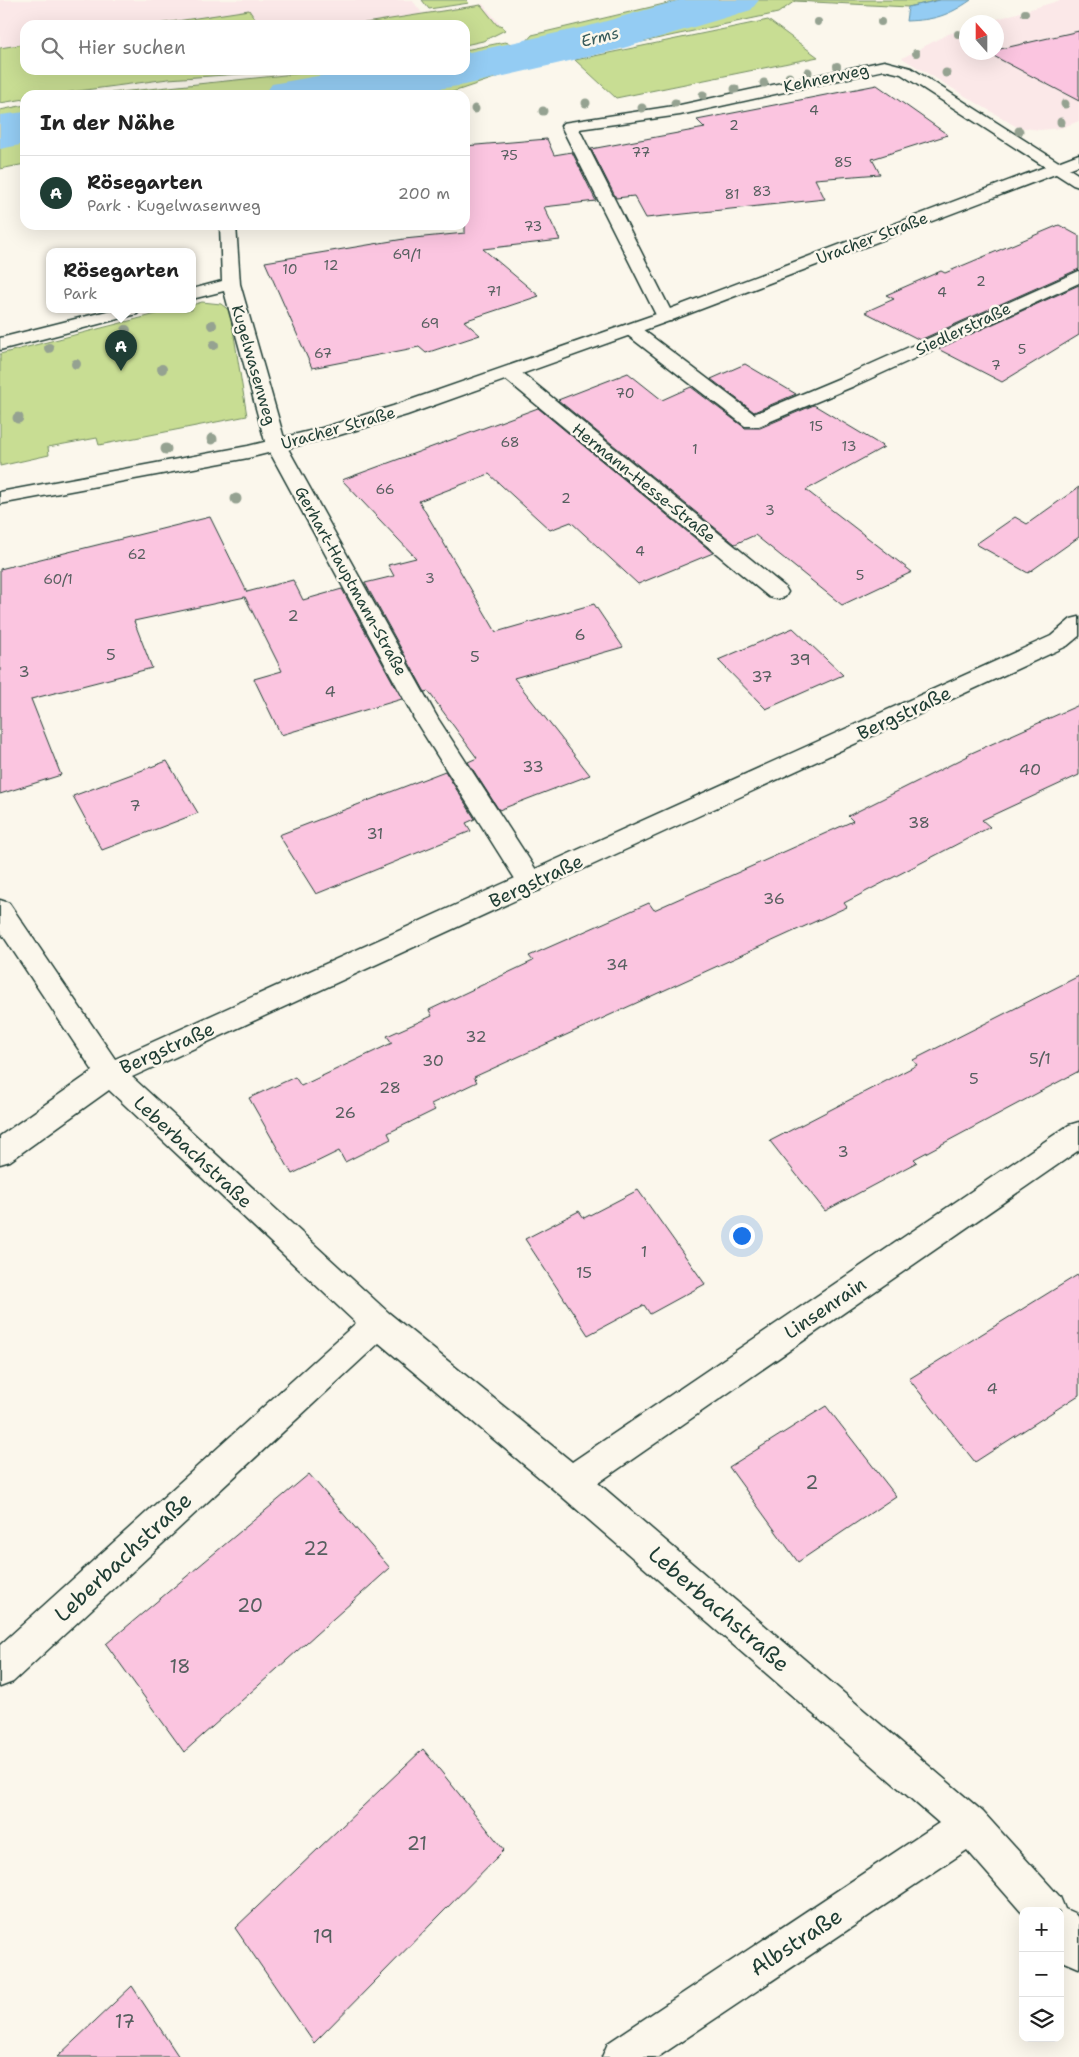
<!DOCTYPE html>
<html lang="de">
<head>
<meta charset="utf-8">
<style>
  :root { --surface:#fff; --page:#f6f6f6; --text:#222; --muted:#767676; --line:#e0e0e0; --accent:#1f3d34 }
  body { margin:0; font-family:"Shantell Sans",sans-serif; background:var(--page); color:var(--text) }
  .controls { position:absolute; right:15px; bottom:15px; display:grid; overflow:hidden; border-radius:10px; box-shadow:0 5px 20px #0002 }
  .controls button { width:45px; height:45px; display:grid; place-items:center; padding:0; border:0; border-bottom:1px solid var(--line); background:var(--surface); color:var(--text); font:25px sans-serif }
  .compass { position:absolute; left:959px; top:15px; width:45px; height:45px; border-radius:50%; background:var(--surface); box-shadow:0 5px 20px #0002; rotate:339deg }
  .you { position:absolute; left:741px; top:1235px; width:18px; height:18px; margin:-12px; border:4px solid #fff; border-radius:50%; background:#1a73e8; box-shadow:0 0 0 8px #1a73e833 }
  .badge { display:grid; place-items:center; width:32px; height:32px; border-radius:50%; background:var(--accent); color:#fff; font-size:16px; font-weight:700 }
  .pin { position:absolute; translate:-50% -41px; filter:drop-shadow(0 1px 2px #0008) }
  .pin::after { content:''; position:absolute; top:26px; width:18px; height:15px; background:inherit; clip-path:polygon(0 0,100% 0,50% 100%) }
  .popup { position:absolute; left:46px; top:248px; width:150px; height:65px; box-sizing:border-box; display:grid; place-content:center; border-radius:10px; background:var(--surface); filter:drop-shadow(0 1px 4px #0005); font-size:16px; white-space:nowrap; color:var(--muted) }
  .popup b { font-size:19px; color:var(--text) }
  .popup::after { content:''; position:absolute; left:50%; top:100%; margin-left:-10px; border:10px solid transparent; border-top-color:var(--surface) }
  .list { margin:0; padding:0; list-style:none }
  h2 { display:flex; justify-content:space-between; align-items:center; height:65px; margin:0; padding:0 20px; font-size:21px }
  h2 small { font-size:16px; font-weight:400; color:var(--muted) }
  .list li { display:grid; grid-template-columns:32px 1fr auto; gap:15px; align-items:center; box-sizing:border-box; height:75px; padding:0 20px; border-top:1px solid var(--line) }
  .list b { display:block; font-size:19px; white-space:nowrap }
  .list p { margin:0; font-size:16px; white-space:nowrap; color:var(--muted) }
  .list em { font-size:16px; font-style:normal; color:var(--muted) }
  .icon { flex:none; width:28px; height:28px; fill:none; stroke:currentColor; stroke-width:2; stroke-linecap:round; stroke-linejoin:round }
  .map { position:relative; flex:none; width:1079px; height:2057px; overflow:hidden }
  .search { position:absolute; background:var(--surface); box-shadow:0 5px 20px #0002; left:20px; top:20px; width:450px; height:55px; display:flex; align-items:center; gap:12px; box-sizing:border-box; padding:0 18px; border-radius:15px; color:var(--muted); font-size:19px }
  .panel { position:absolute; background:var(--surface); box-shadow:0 5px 20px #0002; left:20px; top:90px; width:450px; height:140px; border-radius:15px }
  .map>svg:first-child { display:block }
  .built { fill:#fbe8e8 }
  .green { fill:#c8dd93; stroke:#748d64 }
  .water { fill:#94ccf3; stroke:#6593a7 }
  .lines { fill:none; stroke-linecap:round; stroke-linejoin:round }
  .river { fill:#94ccf3; fill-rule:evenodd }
  .building { fill:#fbc5e0; stroke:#1f3d34 }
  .lane-casing { stroke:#1f3d34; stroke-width:3 }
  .street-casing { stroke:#1f3d34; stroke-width:3 }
  .secondary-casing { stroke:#1f3d34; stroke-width:3 }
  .lane { fill:#fbf7ec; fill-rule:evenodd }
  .street { fill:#fbf7ec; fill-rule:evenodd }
  .secondary { fill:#fbf7ec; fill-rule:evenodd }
  .tree { fill:#95a291 }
  .labels { text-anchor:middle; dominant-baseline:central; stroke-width:5; stroke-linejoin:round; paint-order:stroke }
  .far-number-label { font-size:14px; fill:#565f5f }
  .far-water-label { font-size:16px; font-style:italic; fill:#365a5a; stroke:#fbf7ec }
  .far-street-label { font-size:16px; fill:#1f3d34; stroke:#fbf7ec }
  .number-label { font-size:16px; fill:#565f5f }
  .street-label { font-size:19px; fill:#1f3d34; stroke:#fbf7ec }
  .near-number-label { font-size:19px; fill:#565f5f }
  .near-street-label { font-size:22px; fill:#1f3d34; stroke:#fbf7ec }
</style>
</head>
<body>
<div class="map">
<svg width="1079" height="2057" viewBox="0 0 1079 2057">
  <rect width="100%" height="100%" fill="#fbf7ec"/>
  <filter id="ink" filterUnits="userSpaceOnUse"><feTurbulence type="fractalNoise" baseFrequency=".02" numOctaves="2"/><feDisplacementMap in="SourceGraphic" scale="10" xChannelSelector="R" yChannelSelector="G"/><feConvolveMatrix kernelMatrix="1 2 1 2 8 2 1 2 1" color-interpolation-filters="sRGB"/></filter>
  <g filter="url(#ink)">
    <g class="built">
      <polygon points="0,0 412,0 422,13 483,4 505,30 483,41 465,45 465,25 25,25 25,70 297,70 168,79 48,95 25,95 25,99 0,103"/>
      <polygon points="1061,0 1079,0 1079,121 1061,128 1040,130 1017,127 902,58 948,34 966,29 966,52 996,52 996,22 987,22"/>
    </g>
    <g class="green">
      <polygon points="422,0 466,0 469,3 429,9"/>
      <polygon points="681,0 940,0 908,7 795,1 778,13 543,63 525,43 532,35"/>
      <polygon points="481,5 497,25 501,25 505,30 483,41 465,45 465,25 352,25"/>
      <polygon points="249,10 259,25 151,25"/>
      <polygon points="768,20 818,57 616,98 575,60"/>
      <polygon points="505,42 515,45 533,65 444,95 91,95 333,70 465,70 465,50"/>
      <polygon points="25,44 25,70 297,70 168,79 48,95 25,95 25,99 0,103 0,48"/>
      <polygon points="25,105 25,164 0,169 0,110"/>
      <polygon points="202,302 221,304 230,311 247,416 99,445 97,438 48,447 49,455 0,466 0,354 172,310 192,310 192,305"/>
    </g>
    <path class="water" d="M940 0H971C948 16 934 20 906 21L908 7Z"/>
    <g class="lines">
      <g class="river">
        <polygon points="680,0 759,0 751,10 617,50 465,85 397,95 264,95 272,84 352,70 465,70 465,53 589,26"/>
        <polygon points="25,112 25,144 0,149 0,115"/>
      </g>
    </g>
    <g class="building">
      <polygon points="1079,31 1079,101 986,52 996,52 996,50"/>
      <polygon points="877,85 948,135 872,159 880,174 815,179 825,199 646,218 634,196 616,198 591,149 705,128 697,120"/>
      <polygon points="547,139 554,155 572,152 596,201 544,207 560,240 483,249 539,296 464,321 480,335 426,353 419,347 312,368 265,262 404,239 465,233 465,146"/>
      <polygon points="1059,225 1079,236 1079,269 920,340 865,312 894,299 886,295 941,271 945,273"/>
      <polygon points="1079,285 1079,335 1002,382 938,349"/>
      <polygon points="745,364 796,394 754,412 711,379"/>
      <polygon points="628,373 662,400 691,387 745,428 760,428 814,405 884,447 806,490 912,572 842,605 755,535 735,544 558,400"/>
      <polygon points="538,408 713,553 638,584 571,522 550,530 489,474 419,501 496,632 594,604 623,647 514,678 590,775 499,810 468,762 477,758 428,691 425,692 365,583 394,576 388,565 416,558 342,480"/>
      <polygon points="1079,487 1079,537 1028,573 976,544 1015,517 1027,524"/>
      <polygon points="210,517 247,592 293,580 303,600 342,589 402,699 281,735 254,679 282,671 245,597 134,621 152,668 31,699 61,775 0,794 0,569"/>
      <polygon points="793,628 843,675 766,709 718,660"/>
      <polygon points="1079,705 1079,775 982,820 990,827 844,903 847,907 474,1077 477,1082 431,1104 435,1110 388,1133 391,1139 345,1162 339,1151 292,1174 249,1098 295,1077 301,1086 392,1043 387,1036 432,1016 429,1010 533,961 529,956 649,903 654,910 853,821 848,816 968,756 967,755"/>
      <polygon points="167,761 198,813 102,850 73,796"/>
      <polygon points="445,771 475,819 466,823 471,831 316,894 279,835"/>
      <polygon points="1079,976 1079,1071 914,1159 917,1162 825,1211 770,1141 917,1065 913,1060"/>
      <polygon points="638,1190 705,1284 650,1314 644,1305 588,1335 525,1239 579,1211 584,1218"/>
      <polygon points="1079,1274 1079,1395 975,1462 909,1379"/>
      <polygon points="826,1406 896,1496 798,1562 729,1467"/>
      <polygon points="309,1474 390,1568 184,1752 106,1644"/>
      <polygon points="423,1749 504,1850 314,2043 235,1928"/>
      <polygon points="132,1986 179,2057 57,2057"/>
    </g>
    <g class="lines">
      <g class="lane-casing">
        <g id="lane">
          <polygon points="632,324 638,326 754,414 840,378 854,378 857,382 854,386 759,426 745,426 626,334 623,330 626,326"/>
          <polygon points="425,709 433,711 540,876 544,883 540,890 531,893 522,890 413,717 417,711"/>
        </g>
      </g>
      <g class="street-casing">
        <g id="street">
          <polygon points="884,61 911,68 1079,175 1079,187 1073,185 901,74 884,70 680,115 579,129 674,317 671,321 659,321 561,126 563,123 680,105"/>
          <polygon points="220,225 236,225 240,284 286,445 437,717 433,723 425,725 417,723 266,445 224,291 192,299 192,289 222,281"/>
          <polygon points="1079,271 1079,283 854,386 840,386 837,382 840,378"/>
          <polygon points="111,310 140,310 137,314 0,350 0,338"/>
          <polygon points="510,367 517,369 785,587 788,592 785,597 777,599 769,597 503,377 501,373 503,369"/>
          <polygon points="1079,617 1079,636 1067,646 132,1077 389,1313 572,1462 1069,1125 1079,1122 1079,1150 598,1483 983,1812 1060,1897 1065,1909 1074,1913 1079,1919 1079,1968 1065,1962 1060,1957 1060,1911 1023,1911 1023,1914 967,1850 658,2057 602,2057 608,2043 939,1823 559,1494 379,1343 13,1682 0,1687 0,1645 356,1323 109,1090 10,1161 0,1164 0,1136 93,1071 0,931 0,900 9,903 115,1059 1051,636 1071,619"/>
        </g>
      </g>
      <g class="secondary-casing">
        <polygon id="secondary" points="1079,154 1079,165 675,319 407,415 336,436 248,458 0,504 0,492 248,446 322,428 393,406 662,312"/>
      </g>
      <use href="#lane" class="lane"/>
      <use href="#street" class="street"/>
      <use href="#secondary" class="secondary"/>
    </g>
    <g class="tree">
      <circle cx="1025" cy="13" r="4"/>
      <circle cx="818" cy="22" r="4"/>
      <circle cx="881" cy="22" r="4"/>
      <circle cx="958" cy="34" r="4"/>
      <circle cx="916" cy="53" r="4"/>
      <circle cx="837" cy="66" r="4"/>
      <circle cx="808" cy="72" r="4.5"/>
      <circle cx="946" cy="73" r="4.5"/>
      <circle cx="789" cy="77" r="4.5"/>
      <circle cx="764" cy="83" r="4.5"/>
      <circle cx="735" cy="89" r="4.5"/>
      <circle cx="703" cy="95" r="4.5"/>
      <circle cx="586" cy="103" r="4.5"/>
      <circle cx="675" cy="103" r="4.5"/>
      <circle cx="1065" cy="104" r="4.5"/>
      <circle cx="642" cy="108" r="4.5"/>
      <circle cx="475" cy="109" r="4.5"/>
      <circle cx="543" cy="111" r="4.5"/>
      <circle cx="1061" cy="122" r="4.5"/>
      <circle cx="1019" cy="131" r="4.5"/>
      <circle cx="212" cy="325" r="5"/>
      <circle cx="126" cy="330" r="5"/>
      <circle cx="214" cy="345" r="5"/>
      <circle cx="49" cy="348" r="5"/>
      <circle cx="76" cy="364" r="5"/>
      <circle cx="162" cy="369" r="5"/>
      <circle cx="18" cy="418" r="5.5"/>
      <circle cx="212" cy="439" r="5.5"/>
      <circle cx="166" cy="449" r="5.5"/>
      <circle cx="236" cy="499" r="5.5"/>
    </g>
  </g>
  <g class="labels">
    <g class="far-number-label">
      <text x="814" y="110">4</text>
      <text x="734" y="125">2</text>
      <text x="641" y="152">77</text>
      <text x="509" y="155">75</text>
      <text x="843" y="162">85</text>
      <text x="762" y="191">83</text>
      <text x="732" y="194">81</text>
      <text x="533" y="226">73</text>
      <text x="407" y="254">69/1</text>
      <text x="331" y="265">12</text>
      <text x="290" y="269">10</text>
      <text x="981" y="281">2</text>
      <text x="494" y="291">71</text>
      <text x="942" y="292">4</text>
      <text x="430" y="323">69</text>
      <text x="1022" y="349">5</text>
      <text x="323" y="353">67</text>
      <text x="996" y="365">7</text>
      <text x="625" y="393">70</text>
      <text x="816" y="426">15</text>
      <text x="510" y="442">68</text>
      <text x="849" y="446">13</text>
      <text x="695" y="449">1</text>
      <text x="385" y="489">66</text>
      <text x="566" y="498">2</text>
      <text x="770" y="510">3</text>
      <text x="640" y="551">4</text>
      <text x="137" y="554">62</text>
      <text x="860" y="575">5</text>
      <text x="430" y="578">3</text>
      <text x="58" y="579">60/1</text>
    </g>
    <g class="far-water-label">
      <text transform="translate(600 37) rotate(-14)">Erms</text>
    </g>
    <g class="far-street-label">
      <text transform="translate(826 78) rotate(-12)">Kehnerweg</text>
      <text transform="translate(872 238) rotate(-21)">Uracher Straße</text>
      <text transform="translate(963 329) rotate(-25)">Siedlerstraße</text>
      <text transform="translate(254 365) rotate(74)">Kugelwasenweg</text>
      <text transform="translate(338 428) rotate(-16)">Uracher Straße</text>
      <text transform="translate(644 483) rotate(39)">Hermann-Hesse-Straße</text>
      <text transform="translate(351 581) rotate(61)">Gerhart-Hauptmann-Straße</text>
    </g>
    <g class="number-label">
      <text x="293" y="615">2</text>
      <text x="580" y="634">6</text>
      <text x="111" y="654">5</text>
      <text x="475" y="656">5</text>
      <text x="800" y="659">39</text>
      <text x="24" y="671">3</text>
      <text x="762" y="676">37</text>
      <text x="330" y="691">4</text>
      <text x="533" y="766">33</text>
      <text x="1030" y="769">40</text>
      <text x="135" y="805">7</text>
      <text x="919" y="822">38</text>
      <text x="375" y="833">31</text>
      <text x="774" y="898">36</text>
      <text x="617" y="964">34</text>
      <text x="476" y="1036">32</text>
      <text x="1040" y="1058">5/1</text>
      <text x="433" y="1060">30</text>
      <text x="974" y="1078">5</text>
      <text x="390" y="1087">28</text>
      <text x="345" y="1112">26</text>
      <text x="843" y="1151">3</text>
      <text x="644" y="1251">1</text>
      <text x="584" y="1272">15</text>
      <text x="992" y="1388">4</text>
    </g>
    <g class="street-label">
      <text transform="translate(904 713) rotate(-25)">Bergstraße</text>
      <text transform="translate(536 881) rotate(-25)">Bergstraße</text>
      <text transform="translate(167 1048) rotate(-24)">Bergstraße</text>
      <text transform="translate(193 1152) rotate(43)">Leberbachstraße</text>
      <text transform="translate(825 1308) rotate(-34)">Linsenrain</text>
    </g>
    <g class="near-number-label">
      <text x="812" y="1482">2</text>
      <text x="316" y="1548">22</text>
      <text x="250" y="1605">20</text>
      <text x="180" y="1666">18</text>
      <text x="417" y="1843">21</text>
      <text x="323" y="1936">19</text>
      <text x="125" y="2021">17</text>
    </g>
    <g class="near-street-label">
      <text transform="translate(123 1557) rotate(-43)">Leberbachstraße</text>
      <text transform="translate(719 1609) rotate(41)">Leberbachstraße</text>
      <text transform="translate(796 1942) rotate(-33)">Albstraße</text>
    </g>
  </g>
</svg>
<div class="controls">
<button>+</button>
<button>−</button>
<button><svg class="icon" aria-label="layers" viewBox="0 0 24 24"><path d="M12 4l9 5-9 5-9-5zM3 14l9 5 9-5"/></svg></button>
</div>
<svg class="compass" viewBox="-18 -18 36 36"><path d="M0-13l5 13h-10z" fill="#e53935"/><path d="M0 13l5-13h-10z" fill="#767676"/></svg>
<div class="you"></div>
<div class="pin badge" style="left:121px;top:371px">A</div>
<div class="popup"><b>Rösegarten</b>Park</div>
<div class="search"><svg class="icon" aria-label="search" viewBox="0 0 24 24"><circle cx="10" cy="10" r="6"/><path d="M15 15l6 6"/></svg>Hier suchen</div>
<section class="panel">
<h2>In der Nähe<small></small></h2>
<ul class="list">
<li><span class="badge">A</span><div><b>Rösegarten</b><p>Park · Kugelwasenweg</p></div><em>200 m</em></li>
</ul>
</section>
</div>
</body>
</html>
